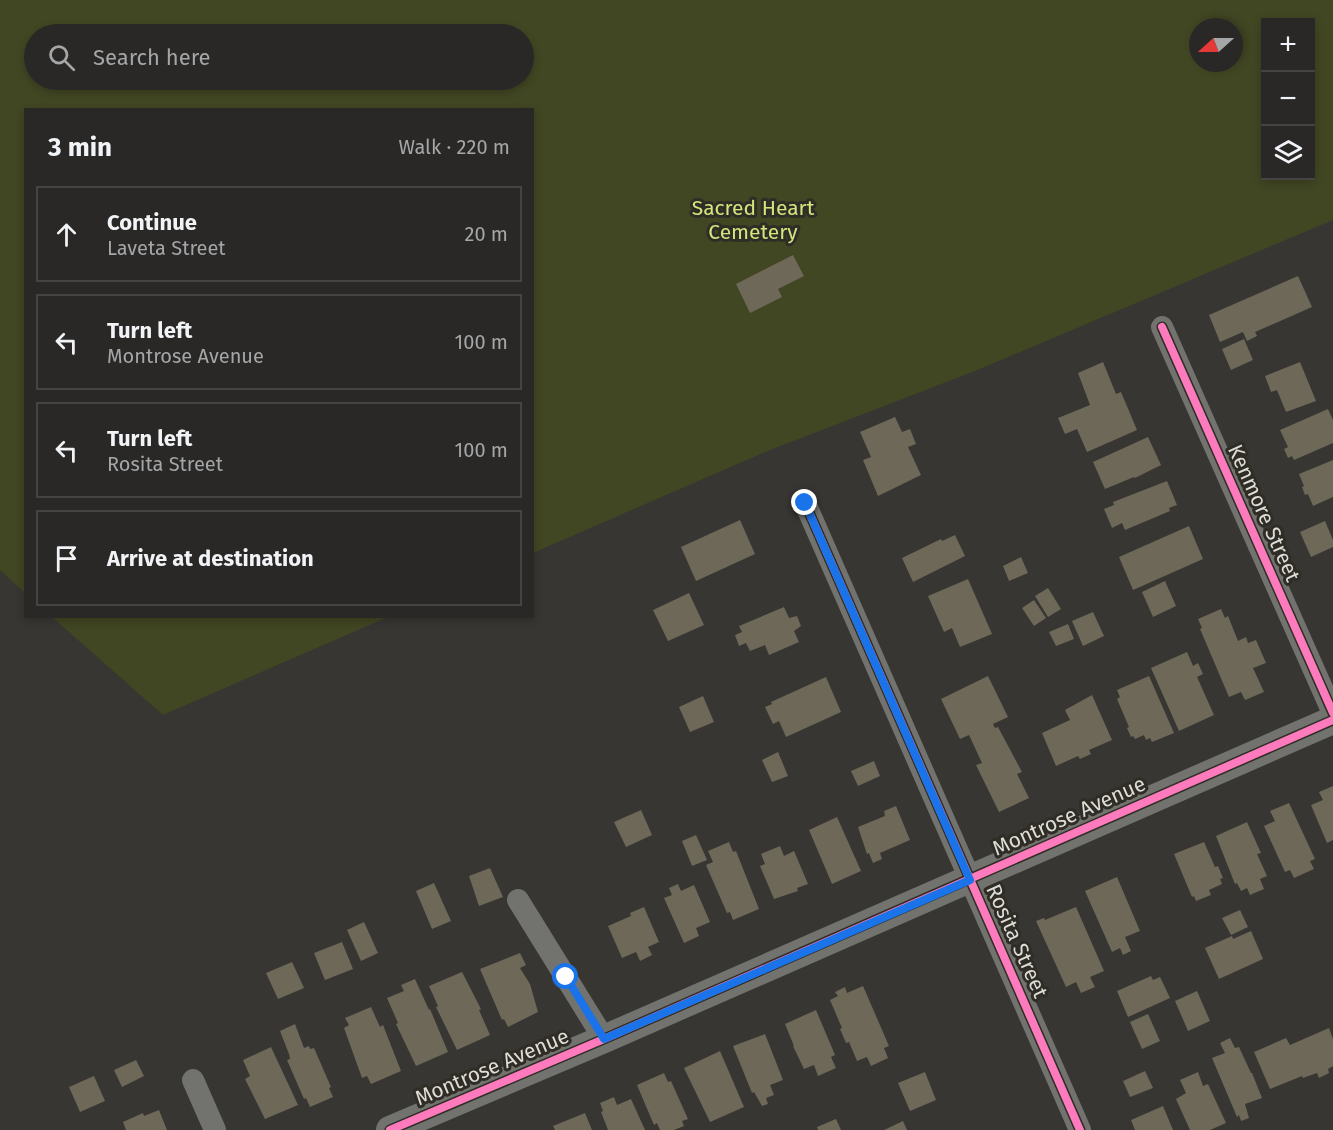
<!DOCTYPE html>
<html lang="en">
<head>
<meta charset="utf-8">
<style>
  :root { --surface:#292826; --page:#353432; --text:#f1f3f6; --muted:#a5a6a7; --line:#454443 }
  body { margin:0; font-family:"Fira Sans",sans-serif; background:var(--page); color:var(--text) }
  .controls { position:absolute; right:18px; top:18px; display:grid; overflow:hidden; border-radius:0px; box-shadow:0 3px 9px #0003 }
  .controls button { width:54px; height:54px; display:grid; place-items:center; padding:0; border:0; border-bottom:2px solid var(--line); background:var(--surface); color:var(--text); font:30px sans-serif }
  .compass { position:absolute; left:1189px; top:18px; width:54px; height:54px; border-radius:50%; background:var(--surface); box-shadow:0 3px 9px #0003; rotate:249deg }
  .stop { position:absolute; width:18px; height:18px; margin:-14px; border:4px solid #1a73e8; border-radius:50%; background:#fff }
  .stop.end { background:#1a73e8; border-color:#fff; box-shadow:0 2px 6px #0008 }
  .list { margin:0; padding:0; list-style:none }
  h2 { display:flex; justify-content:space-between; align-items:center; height:78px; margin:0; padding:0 24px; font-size:26px }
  h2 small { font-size:20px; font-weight:400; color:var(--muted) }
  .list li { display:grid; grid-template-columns:39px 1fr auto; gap:18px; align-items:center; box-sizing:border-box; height:96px; margin:0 12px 12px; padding:0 12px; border:2px solid var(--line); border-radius:0px }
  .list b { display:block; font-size:22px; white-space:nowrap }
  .list p { margin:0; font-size:20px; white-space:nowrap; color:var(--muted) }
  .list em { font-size:20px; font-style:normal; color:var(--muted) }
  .icon { flex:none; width:33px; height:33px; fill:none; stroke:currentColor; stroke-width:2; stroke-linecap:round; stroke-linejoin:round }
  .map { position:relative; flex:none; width:1333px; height:1130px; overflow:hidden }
  .search { position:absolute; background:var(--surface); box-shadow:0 3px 9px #0003; left:24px; top:24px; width:510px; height:66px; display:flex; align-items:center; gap:15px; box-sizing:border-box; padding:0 21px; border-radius:33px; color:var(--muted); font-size:22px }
  .panel { position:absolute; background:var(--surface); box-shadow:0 3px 9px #0003; left:24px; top:108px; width:510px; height:510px; border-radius:0px }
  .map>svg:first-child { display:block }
  .green { fill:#414623; fill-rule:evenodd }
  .building { fill:#6d6858 }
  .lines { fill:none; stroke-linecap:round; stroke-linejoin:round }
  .minor { stroke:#72726e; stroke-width:22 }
  .tertiary { stroke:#72726e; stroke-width:28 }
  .cycleway-casing { stroke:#2f2d25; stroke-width:11 }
  .cycleway { stroke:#fd7abc; stroke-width:8 }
  .route { stroke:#1a73e8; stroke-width:8 }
  .labels { text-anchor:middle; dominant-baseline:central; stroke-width:6; stroke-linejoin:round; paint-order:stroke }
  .park-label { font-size:21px; fill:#d4e57d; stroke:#2f2d25 }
  .street-label { font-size:21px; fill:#deddd8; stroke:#2f2d25 }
</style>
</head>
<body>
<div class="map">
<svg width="1333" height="1130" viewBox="0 0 1333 1130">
  <rect width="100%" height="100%" fill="#373632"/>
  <g class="green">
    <path d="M0 0H1333V220L975 371 765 452 533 553 532 110H26L25 593 0 570ZM1266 22H1310V176H1266ZM1198 27H1234V63H1198ZM34 34H524V80H34Z"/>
    <polygon points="52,617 388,617 163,715"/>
  </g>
  <g class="building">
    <polygon points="793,255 804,276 778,289 782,297 750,313 736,284"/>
    <polygon points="1298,276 1312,307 1255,332 1257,336 1247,341 1243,332 1220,342 1209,315"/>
    <polygon points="1244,339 1253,360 1231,370 1222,349"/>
    <polygon points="1103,362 1116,394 1121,392 1137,430 1087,452 1077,429 1065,434 1058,418 1090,405 1078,373"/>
    <polygon points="1300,362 1316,401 1286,412 1277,390 1271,392 1265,376"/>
    <polygon points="1328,409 1333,420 1333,443 1294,460 1292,456 1288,458 1284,449 1288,447 1280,430"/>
    <polygon points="895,417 902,432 910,429 916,444 908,447 921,475 878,496 863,460 871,457 860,432"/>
    <polygon points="1148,437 1161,465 1135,478 1134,477 1105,489 1093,462"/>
    <polygon points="1333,460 1333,497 1313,506 1308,494 1305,495 1302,487 1304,486 1299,474"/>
    <polygon points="1167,481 1177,505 1169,508 1170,511 1125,530 1122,523 1112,528 1104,509 1114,505 1113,502"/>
    <polygon points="740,520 755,554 696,581 681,547"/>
    <polygon points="1325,521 1333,540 1333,547 1311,557 1300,532"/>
    <polygon points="1189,526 1203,559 1133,590 1119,557"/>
    <polygon points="955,535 965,556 913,582 902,558 941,539 942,541"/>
    <polygon points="1021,557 1028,573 1009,581 1003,566"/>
    <polygon points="968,579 992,634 960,647 952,628 944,632 928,596"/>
    <polygon points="1165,581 1176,606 1153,617 1142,592"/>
    <polygon points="1048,588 1061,609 1048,617 1035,596"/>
    <polygon points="689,593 704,625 668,641 653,610"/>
    <polygon points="1034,600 1046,618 1034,626 1022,608"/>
    <polygon points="784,607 789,618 797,616 801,626 794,631 799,642 769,655 765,645 750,651 746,643 739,646 735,635 742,632 739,626"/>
    <polygon points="1221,609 1225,618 1228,616 1238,641 1246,637 1248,643 1256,640 1266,663 1253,668 1264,692 1245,700 1241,692 1229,697 1200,629 1202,628 1198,619"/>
    <polygon points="1093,612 1104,636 1083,646 1072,621"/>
    <polygon points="1068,624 1074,639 1056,646 1049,632"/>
    <polygon points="1187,652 1193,666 1198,663 1203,674 1197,677 1214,715 1179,731 1151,668"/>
    <polygon points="988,676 1008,717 993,724 995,728 998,727 1022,772 1017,774 1029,798 999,812 976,765 982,763 969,735 960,739 941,699"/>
    <polygon points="1149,676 1174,733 1152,742 1150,738 1146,740 1144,735 1135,739 1133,736 1131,737 1127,728 1129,727 1117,699 1120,697 1117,690"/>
    <polygon points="826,677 841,712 786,737 779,721 773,724 765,707 772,704 771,702"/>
    <polygon points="1092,695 1112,740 1089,750 1091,754 1080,759 1078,756 1056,766 1042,733 1070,720 1065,710"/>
    <polygon points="703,696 714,722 690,732 679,707"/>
    <polygon points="778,752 788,776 772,782 762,760"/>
    <polygon points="874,761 880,776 858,786 851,771"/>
    <polygon points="1333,786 1333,840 1327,843 1311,805 1323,800 1319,792"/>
    <polygon points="1289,803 1315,859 1310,861 1314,869 1294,878 1290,870 1285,872 1264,826 1275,821 1270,811"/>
    <polygon points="896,806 910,840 880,853 882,859 873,863 869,853 867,854 858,827 885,816 884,811"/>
    <polygon points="641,810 652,835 626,847 614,822"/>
    <polygon points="837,817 861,871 832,884 809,830"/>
    <polygon points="1247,822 1261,853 1257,854 1267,876 1260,879 1264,889 1250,895 1247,888 1241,891 1237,883 1235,884 1216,836"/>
    <polygon points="696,835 707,860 692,866 682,841"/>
    <polygon points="729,842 733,852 736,851 759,909 733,920 730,912 727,913 706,865 713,862 708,851"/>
    <polygon points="1204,842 1215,867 1218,866 1223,878 1220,879 1222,884 1209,890 1211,895 1196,901 1194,896 1192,897 1174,854"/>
    <polygon points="780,846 784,856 794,851 808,884 797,888 798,891 774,899 760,866 765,864 761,854"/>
    <polygon points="490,868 503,897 479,906 469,876"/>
    <polygon points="1117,877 1140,931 1125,937 1131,951 1123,955 1120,948 1112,952 1085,891"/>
    <polygon points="434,883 451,921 432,929 416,891"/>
    <polygon points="678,884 681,891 694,885 710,922 696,928 699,936 684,943 664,898 672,895 669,888"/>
    <polygon points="644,907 659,942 648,947 652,955 640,961 636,952 622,958 608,926 631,916 630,913"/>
    <polygon points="1076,907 1104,971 1090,977 1095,987 1081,993 1076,982 1066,987 1036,921 1044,918 1045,920"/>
    <polygon points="1240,910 1248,927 1231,935 1222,918"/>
    <polygon points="364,922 378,953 361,961 347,930"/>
    <polygon points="1251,931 1263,959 1219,979 1205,948 1232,936 1233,939"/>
    <polygon points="342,942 353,969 325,980 314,953"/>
    <polygon points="520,953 526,965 520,968 530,984 538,1012 508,1027 504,1019 502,1020 480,969"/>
    <polygon points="292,962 304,988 278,999 266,973"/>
    <polygon points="462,972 481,1009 479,1010 490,1035 457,1050 436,1007 438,1006 429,986"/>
    <polygon points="1151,976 1153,980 1160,977 1170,998 1128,1017 1117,991"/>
    <polygon points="415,979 429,1010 430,1009 448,1052 416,1066 396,1024 398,1023 387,998 404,991 401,985"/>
    <polygon points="863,986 889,1046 884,1048 888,1058 871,1066 867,1057 857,1061 849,1042 846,1043 840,1029 842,1028 830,1000 838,996 835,992 845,987 847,993"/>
    <polygon points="1197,991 1210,1021 1188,1031 1175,1001"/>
    <polygon points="371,1007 380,1027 383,1025 401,1071 371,1084 367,1076 362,1078 344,1028 349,1025 345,1018"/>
    <polygon points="816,1010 835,1055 831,1057 836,1068 818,1076 814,1065 804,1069 793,1046 794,1046 785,1024"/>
    <polygon points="1148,1014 1160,1041 1142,1049 1130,1022"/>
    <polygon points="295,1024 304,1048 309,1046 310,1049 314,1048 331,1087 329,1088 333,1097 310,1107 306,1098 304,1099 287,1060 290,1059 289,1054 280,1031"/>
    <polygon points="1329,1028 1333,1039 1333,1066 1328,1069 1329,1073 1319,1078 1317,1073 1303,1078 1302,1076 1270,1089 1254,1052 1286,1038 1290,1045"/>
    <polygon points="765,1034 783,1080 770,1085 774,1095 766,1098 768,1104 762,1106 754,1092 752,1093 733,1046"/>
    <polygon points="1230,1038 1235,1048 1239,1047 1251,1073 1252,1073 1262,1098 1245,1104 1249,1118 1241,1121 1239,1115 1237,1117 1212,1058 1225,1053 1220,1043"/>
    <polygon points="271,1047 298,1105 265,1119 245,1079 250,1076 243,1060"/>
    <polygon points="720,1051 744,1107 710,1122 684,1068"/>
    <polygon points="136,1060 144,1076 122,1087 114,1070"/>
    <polygon points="1145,1071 1153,1088 1130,1097 1123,1081"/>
    <polygon points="925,1072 936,1100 910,1111 898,1083"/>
    <polygon points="1198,1072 1203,1086 1208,1084 1226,1123 1210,1130 1190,1130 1176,1099 1186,1093 1180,1080"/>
    <polygon points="664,1073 668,1082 671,1081 688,1119 682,1121 684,1126 674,1130 660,1130 657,1123 654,1125 637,1085"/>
    <polygon points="94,1076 105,1101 80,1112 69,1087"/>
    <polygon points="614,1097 617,1105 631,1099 645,1130 608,1130 601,1112 603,1111 600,1103"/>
    <polygon points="1163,1106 1173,1130 1135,1130 1131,1120"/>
    <polygon points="159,1110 167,1130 126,1130 123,1122 143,1113 144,1116"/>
    <polygon points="585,1113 592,1130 555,1130 553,1126"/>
    <polygon points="836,1119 841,1130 818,1130 817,1127"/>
    <polygon points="903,1121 907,1130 884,1130"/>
  </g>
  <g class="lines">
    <g class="minor">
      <polyline points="1162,327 1333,713"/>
      <polyline points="805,503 1080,1130"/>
      <polyline points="518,900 604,1039"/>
      <polyline points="193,1080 215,1130"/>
    </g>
    <polyline class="tertiary" points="390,1130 604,1039 1333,720"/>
    <g class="cycleway-casing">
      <g id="cycleway">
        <polyline points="1162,327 1333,713"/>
        <polyline points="805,503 1080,1130"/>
        <polyline points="390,1130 604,1039 1333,720"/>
      </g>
    </g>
    <use href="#cycleway" class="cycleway"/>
  </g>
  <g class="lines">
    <polyline class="route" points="566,977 604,1039 970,880 805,503"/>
  </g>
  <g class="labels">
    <g class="park-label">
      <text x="753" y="208">Sacred Heart<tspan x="753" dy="24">Cemetery</tspan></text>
    </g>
    <g class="street-label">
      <text transform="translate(1264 513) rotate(66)">Kenmore Street</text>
      <text transform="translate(1069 816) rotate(-24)">Montrose Avenue</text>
      <text transform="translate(1017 941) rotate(66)">Rosita Street</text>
      <text transform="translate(492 1067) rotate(-23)">Montrose Avenue</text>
    </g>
  </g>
</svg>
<div class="controls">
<button>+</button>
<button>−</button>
<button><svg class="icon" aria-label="layers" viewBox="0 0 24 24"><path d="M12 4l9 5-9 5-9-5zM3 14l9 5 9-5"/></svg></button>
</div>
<svg class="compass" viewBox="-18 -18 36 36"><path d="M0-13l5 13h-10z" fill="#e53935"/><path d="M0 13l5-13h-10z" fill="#a5a6a7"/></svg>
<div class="stop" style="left:566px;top:977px"></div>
<div class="stop end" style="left:805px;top:503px"></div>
<div class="search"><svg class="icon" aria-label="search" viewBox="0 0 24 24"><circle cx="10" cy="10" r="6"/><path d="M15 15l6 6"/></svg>Search here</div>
<section class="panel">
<h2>3 min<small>Walk · 220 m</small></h2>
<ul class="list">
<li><svg class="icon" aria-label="ahead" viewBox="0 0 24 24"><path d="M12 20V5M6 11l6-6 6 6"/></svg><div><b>Continue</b><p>Laveta Street</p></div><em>20 m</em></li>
<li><svg class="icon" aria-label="left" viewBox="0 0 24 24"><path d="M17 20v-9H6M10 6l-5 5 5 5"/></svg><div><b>Turn left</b><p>Montrose Avenue</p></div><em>100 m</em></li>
<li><svg class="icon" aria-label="left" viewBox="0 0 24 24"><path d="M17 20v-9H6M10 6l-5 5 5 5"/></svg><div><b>Turn left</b><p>Rosita Street</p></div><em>100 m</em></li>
<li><svg class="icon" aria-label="arrive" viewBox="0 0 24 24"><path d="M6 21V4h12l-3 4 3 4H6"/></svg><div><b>Arrive at destination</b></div></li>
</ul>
</section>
</div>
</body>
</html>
